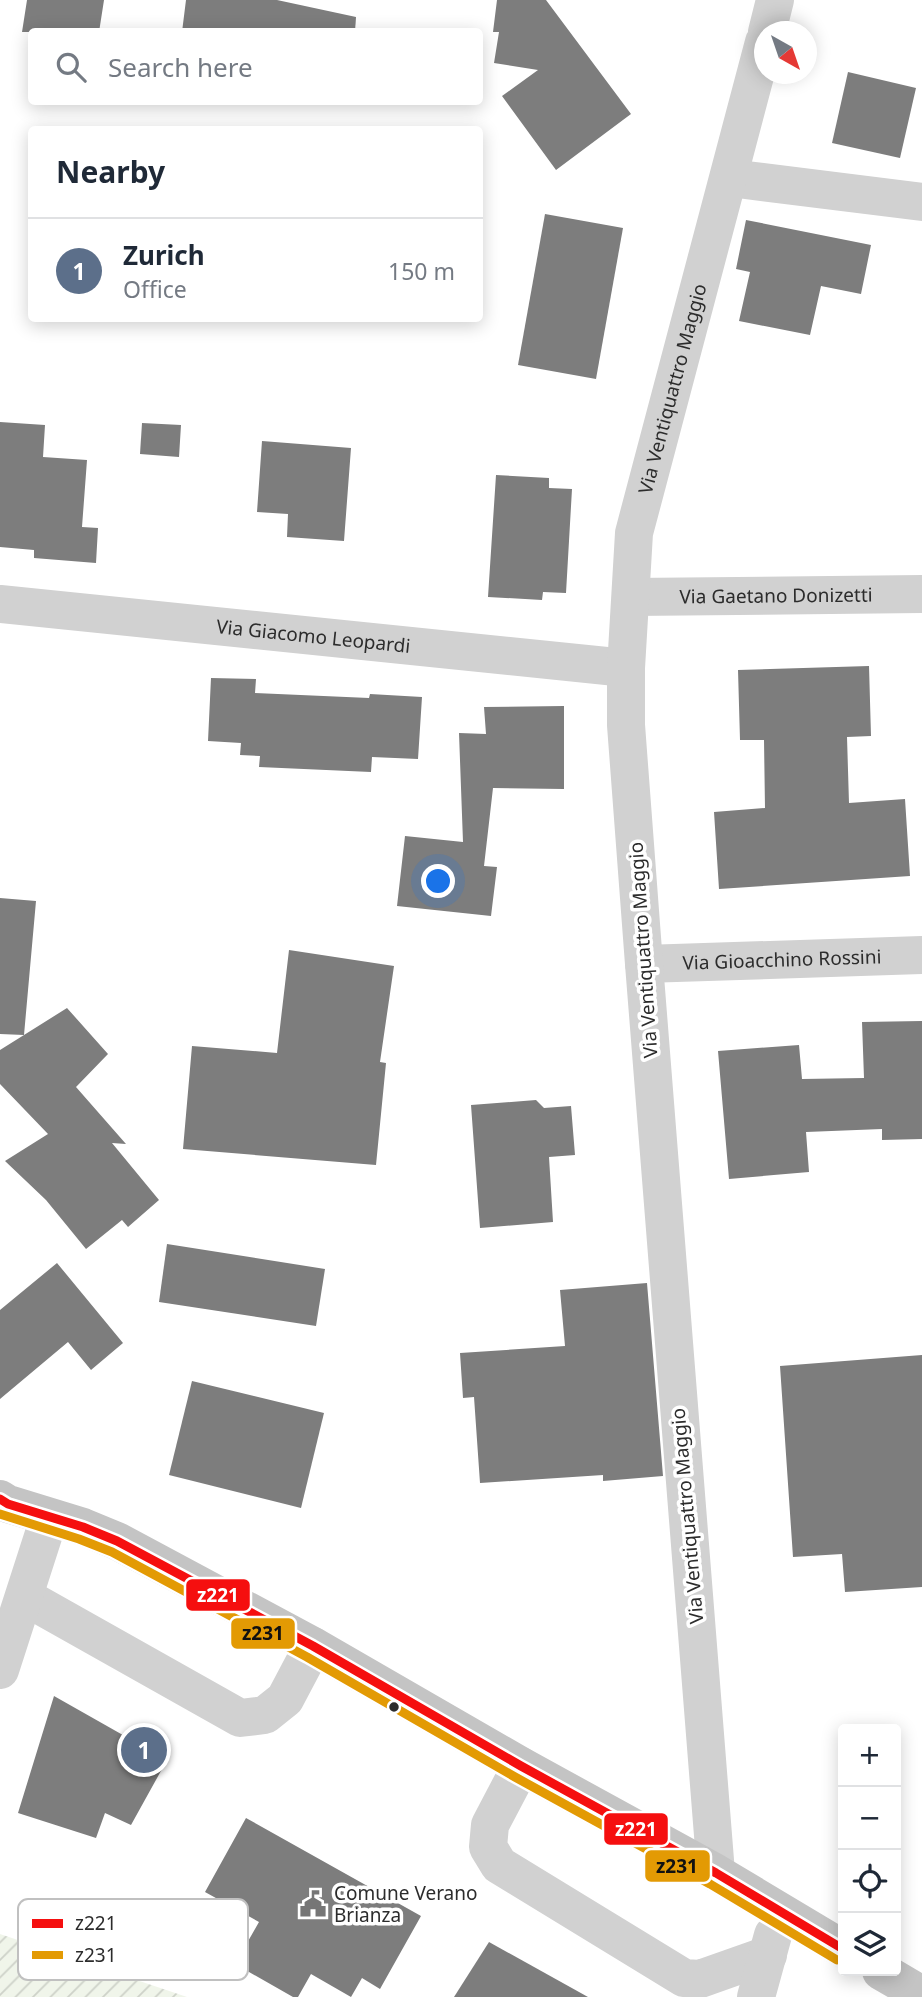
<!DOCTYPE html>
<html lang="en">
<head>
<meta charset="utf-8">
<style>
  :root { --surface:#fff; --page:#f2f2f3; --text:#1f2937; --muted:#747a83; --line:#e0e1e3; --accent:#d93025 }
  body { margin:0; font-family:"Noto Sans",sans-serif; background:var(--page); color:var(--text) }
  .controls { position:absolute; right:21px; bottom:21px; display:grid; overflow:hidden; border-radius:7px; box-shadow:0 4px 18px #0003 }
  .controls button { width:63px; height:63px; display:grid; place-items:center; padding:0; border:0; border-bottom:2px solid var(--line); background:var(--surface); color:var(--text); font:35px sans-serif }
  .compass { position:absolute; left:754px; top:21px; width:63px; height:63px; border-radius:50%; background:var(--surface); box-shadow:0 4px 18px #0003; rotate:140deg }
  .you { position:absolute; left:439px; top:882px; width:24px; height:24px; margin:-18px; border:5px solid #fff; border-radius:50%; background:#1a73e8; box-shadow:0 0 0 10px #1a73e833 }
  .badge { display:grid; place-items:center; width:46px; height:46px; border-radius:50%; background:var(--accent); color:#fff; font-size:23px; font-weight:700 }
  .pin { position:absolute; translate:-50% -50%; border:4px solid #fff; box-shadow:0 2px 7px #0006 }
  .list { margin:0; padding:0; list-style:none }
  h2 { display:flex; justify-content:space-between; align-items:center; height:91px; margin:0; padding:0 28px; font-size:30px }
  h2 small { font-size:23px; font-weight:400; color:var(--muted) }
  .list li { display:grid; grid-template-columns:46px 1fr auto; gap:21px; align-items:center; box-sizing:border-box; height:105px; padding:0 28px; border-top:2px solid var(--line) }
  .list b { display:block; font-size:26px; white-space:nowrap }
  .list p { margin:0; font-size:23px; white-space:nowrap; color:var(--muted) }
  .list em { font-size:23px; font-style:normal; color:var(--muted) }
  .icon { flex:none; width:38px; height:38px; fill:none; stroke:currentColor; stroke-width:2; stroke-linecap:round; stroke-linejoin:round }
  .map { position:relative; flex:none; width:922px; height:1997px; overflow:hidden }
  .search { position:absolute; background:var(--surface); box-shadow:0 4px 18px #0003; left:28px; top:28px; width:455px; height:77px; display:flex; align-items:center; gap:18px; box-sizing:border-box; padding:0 24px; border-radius:7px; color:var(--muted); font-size:26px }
  .panel { position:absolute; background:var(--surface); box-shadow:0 4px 18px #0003; left:28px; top:126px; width:455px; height:196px; border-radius:7px }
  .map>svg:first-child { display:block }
  .garden { fill:url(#garden-furrows) }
  .building { fill:#7d7d7d }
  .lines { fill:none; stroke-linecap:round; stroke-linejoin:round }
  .minor { stroke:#d1d1d1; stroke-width:38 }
  .major { stroke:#c4c4c4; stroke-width:38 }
  .bus-1-casing { stroke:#fff; stroke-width:14 }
  .bus-2-casing { stroke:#fff; stroke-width:14 }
  .bus-1 { stroke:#f50f0f; stroke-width:9 }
  .bus-2 { stroke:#e39a04; stroke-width:9 }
  .bus-dot { fill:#2c2c2c; stroke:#fff; stroke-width:2.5 }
  .labels { text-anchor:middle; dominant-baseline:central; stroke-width:7; stroke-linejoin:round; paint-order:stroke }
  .street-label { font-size:19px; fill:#2c2c2c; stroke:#fff }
  .poi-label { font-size:19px; fill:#2c2c2c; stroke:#fff; text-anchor:start }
  .key { fill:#fff; stroke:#c0c0c0; stroke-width:2 }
  .key-label { font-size:19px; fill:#2c2c2c }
  .line-badge { stroke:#fff; stroke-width:2.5 }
  .badge-label { font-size:19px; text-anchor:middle; font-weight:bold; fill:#fff }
  .pale-badge-label { font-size:19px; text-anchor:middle; font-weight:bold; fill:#111 }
</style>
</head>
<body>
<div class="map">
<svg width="922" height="1997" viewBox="0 0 922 1997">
  <defs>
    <pattern id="garden-furrows" width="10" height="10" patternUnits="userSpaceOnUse" patternTransform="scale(1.75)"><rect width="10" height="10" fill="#f0f5ea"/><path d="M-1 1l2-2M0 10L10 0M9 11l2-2" fill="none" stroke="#ced2c9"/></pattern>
  </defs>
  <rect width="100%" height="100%" fill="#fff"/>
  <polygon class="garden" points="0,1934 187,1997 0,1997"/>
  <g class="building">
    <polygon points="27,0 104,0 99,32 22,32"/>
    <polygon points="186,0 277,0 356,17 355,32 182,32"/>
    <polygon points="497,0 546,0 631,114 556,170 502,96 538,70 494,63 499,32 493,32"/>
    <polygon points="848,72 916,88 900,158 832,143"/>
    <polygon points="545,214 623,228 596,379 518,365"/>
    <polygon points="746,220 871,245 861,294 821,286 810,335 739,321 750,272 736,269"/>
    <polygon points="0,422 45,425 43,457 87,460 82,527 98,528 96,563 34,558 34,550 0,547"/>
    <polygon points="142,423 181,425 179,457 140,454"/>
    <polygon points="262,441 351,448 344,541 287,537 288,514 257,512"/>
    <polygon points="496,475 549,478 549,488 572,489 566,593 543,592 542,600 488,597"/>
    <polygon points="869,666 871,736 847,737 849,803 905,799 910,876 719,889 714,812 765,808 764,740 740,740 738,670"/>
    <polygon points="211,678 256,679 255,693 369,698 370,694 422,697 418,759 372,757 371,772 259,767 260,756 240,755 241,743 208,741"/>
    <polygon points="564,706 564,789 493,788 484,866 497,867 491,916 397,906 405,836 463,842 459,733 486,734 484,707"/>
    <polygon points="0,898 36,901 24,1035 67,1008 108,1054 76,1087 126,1144 112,1143 159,1200 128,1227 122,1220 86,1249 46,1200 5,1161 48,1134 0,1084 0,1050 24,1035 0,1034"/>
    <polygon points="289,950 394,966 380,1062 386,1063 376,1165 183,1149 192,1046 277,1053"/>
    <polygon points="922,1021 922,1139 882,1140 882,1129 806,1132 809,1172 729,1179 718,1051 799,1045 802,1079 864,1078 862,1022"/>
    <polygon points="536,1100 544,1108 571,1106 575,1155 549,1157 553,1222 480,1228 471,1105"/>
    <polygon points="167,1244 325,1269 316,1326 159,1302"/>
    <polygon points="57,1263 123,1343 91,1370 68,1342 0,1399 0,1310"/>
    <polygon points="647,1283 663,1476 603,1481 603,1475 480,1483 474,1397 463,1398 460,1353 565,1346 560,1290"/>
    <polygon points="922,1355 922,1587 845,1592 842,1554 793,1557 780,1366"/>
    <polygon points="192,1381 324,1413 301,1508 169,1475"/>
    <polygon points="54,1696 167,1760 131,1825 105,1813 96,1838 18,1813"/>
    <polygon points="246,1818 421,1916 380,1989 362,1978 351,1997 311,1974 298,1997 293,1997 235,1964 259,1922 205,1892"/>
    <polygon points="489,1942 588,1997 454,1997"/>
  </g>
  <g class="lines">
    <g class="minor">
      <polyline points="767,32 775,0"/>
      <polyline points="730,178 922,202"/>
      <path id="s1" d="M631 597 922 594"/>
      <path id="s2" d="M0 604 626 668"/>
      <path id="s3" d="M644 964 922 955"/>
      <polyline points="25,1597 240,1718 265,1715 285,1699 313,1646"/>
      <polyline points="0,1670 49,1518"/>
      <polyline points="521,1766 490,1825 488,1847 499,1865 684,1978 700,1979 768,1955"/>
      <path id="s4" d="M716 1873 644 964 626 725V668L634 533 764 42"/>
      <polyline points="756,1997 773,1935"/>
    </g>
    <g class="major">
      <polyline points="0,1499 8,1504 83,1527 117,1541 313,1646 521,1766 716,1873 843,1949"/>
      <polyline points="881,1971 922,1995"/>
    </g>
    <g class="bus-1-casing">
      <polyline id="bus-1" points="0,1499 8,1504 83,1527 117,1541 313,1646 521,1766 716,1873 843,1949"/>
    </g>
    <g class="bus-2-casing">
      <polyline id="bus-2" points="0,1514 79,1539 112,1552 307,1657 515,1777 710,1884 837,1960"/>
    </g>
    <use href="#bus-1" class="bus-1"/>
    <use href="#bus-2" class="bus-2"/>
  </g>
  <defs>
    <g id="civic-bare" transform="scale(2.1)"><path d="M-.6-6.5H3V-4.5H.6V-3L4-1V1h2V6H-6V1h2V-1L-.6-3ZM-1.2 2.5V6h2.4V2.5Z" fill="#767676" stroke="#fff" stroke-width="2.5" paint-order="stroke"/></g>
  </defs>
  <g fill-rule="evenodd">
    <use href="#civic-bare" x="313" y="1904"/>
  </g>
  <circle class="bus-dot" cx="394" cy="1707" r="6"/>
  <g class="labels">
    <g class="street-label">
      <text stroke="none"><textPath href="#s4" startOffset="1493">Via Ventiquattro Maggio</textPath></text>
      <text stroke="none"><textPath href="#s1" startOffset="145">Via Gaetano Donizetti</textPath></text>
      <text stroke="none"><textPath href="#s2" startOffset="315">Via Giacomo Leopardi</textPath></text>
      <text transform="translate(643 950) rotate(-94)">Via Ventiquattro Maggio</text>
      <text stroke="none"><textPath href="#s3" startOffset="138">Via Gioacchino Rossini</textPath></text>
      <text transform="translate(687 1516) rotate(-95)">Via Ventiquattro Maggio</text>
    </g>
    <g class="poi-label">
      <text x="334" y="1893">Comune Verano<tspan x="334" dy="22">Brianza</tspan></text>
    </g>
  </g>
  <rect x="18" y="1899" width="230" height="81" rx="10" class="key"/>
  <rect x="32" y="1919" width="31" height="9" fill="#f50f0f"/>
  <rect x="32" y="1951" width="31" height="8" fill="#e39a04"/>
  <g class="key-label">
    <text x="75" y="1930">z221</text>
    <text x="75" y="1962">z231</text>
  </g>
  <g class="line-badge">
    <rect x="185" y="1578" width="66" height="34" rx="7" fill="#f50f0f"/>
    <rect x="230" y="1617" width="66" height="33" rx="7" fill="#e39a04"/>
    <rect x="603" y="1812" width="66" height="34" rx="7" fill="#f50f0f"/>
    <rect x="644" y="1849" width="67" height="34" rx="7" fill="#e39a04"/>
  </g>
  <g class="badge-label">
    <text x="218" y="1602">z221</text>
    <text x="636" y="1836">z221</text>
  </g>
  <g class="pale-badge-label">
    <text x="263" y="1640">z231</text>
    <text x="677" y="1873">z231</text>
  </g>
</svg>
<div class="controls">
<button>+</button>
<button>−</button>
<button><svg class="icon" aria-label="locate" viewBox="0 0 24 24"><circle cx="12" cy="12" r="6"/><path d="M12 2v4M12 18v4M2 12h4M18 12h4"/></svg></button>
<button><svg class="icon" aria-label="layers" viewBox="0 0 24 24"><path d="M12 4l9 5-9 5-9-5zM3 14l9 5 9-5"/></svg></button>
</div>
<svg class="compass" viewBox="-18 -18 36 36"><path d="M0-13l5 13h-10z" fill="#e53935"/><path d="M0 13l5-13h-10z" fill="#747a83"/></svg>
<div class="you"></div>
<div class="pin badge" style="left:144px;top:1750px;background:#5c6f8a">1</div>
<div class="search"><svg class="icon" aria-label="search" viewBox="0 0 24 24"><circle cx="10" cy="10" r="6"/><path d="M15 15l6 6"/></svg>Search here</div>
<section class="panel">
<h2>Nearby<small></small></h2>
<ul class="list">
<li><span class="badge" style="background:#5c6f8a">1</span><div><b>Zurich</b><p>Office</p></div><em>150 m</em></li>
</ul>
</section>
</div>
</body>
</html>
